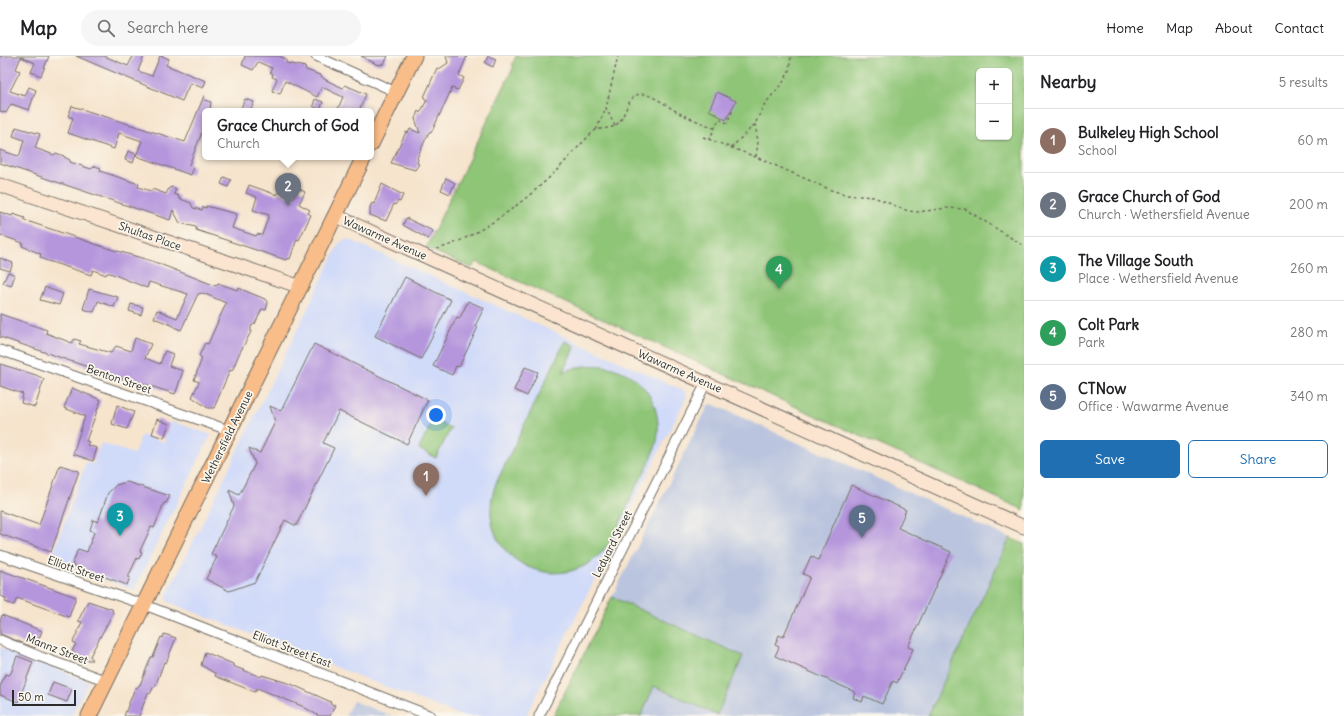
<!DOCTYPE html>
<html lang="en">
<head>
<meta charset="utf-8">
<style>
  :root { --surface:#fff; --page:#f6f6f6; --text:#202124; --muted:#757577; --line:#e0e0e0; --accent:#1f6fb2 }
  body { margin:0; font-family:Delius,sans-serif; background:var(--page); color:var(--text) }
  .controls { position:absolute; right:12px; top:12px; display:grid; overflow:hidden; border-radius:6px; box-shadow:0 1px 3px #0004 }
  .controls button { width:36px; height:36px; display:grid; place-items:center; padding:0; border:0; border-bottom:1px solid var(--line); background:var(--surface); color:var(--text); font:20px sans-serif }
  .scale { position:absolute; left:12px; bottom:10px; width:64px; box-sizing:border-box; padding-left:4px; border:2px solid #2b2b2b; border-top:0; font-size:11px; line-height:14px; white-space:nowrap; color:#2b2b2b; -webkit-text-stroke:3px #fbf7ec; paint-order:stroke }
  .you { position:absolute; left:436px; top:359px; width:14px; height:14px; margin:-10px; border:3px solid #fff; border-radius:50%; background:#1a73e8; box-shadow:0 0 0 6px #1a73e833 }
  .badge { display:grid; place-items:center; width:26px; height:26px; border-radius:50%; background:var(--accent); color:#fff; font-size:13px; font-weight:700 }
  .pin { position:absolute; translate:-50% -33px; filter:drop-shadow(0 1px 2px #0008) }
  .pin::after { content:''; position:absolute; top:21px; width:14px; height:12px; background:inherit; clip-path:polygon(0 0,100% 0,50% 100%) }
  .popup { position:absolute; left:202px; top:52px; width:172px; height:52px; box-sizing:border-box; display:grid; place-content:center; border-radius:6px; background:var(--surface); filter:drop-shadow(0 1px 3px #0005); font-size:13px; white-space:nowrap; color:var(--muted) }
  .popup b { font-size:15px; color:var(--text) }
  .popup::after { content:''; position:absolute; left:50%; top:100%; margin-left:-8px; border:8px solid transparent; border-top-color:var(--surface) }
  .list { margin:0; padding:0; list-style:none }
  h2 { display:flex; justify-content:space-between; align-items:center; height:52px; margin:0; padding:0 16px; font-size:17px }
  h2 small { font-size:13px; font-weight:400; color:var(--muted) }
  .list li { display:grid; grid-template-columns:26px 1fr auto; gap:12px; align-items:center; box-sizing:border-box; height:64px; padding:0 16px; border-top:1px solid var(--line) }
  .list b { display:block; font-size:15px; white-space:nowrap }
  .list p { margin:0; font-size:13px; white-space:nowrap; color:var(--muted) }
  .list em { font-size:13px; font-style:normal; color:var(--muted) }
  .actions { display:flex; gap:8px; padding:12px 16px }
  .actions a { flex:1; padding:9px 0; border:1px solid var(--accent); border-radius:6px; text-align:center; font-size:14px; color:var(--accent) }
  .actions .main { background:var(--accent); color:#fff }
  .icon { flex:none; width:22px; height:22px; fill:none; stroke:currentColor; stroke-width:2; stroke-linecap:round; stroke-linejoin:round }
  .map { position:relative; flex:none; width:1024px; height:660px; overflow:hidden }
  header { display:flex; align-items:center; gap:24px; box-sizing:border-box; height:56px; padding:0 20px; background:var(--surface); border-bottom:1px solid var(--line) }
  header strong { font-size:19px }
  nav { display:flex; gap:22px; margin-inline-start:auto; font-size:14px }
  .search { width:280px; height:36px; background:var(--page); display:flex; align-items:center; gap:10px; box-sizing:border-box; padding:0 14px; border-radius:22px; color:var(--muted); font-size:15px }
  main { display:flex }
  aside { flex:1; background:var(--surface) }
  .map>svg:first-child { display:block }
  .built { fill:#d0daf9 }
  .industrial { fill:#bac4de }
  .green { fill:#8fc577; stroke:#5d7851; fill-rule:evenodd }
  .building { fill:#b596dd }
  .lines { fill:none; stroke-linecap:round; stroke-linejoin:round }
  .street-casing { stroke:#726c64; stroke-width:11 }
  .secondary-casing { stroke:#726c64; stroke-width:15 }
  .primary-casing { stroke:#726c64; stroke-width:17 }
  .path { stroke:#726c64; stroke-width:1.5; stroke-dasharray:3 3; stroke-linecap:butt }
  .street { stroke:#fff; stroke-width:9 }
  .secondary { stroke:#fce5d0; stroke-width:13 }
  .primary { stroke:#f8bd89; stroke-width:15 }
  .labels { text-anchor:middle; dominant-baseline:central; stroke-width:3.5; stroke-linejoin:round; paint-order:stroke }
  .street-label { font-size:11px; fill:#2b2b2b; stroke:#fbf7ec }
</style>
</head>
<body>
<header>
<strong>Map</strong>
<div class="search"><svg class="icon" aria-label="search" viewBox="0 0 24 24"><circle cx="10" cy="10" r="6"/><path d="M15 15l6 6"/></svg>Search here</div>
<nav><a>Home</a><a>Map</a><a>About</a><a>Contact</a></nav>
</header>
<main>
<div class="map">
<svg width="1024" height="660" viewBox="0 0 1024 660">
  <rect width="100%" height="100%" fill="#fbf7ec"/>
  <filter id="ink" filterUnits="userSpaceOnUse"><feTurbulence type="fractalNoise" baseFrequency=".025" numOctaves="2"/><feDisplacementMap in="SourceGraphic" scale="8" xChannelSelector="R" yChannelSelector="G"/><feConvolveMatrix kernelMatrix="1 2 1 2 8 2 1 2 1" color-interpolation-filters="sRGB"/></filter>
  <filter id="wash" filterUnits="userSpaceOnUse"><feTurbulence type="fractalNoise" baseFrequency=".012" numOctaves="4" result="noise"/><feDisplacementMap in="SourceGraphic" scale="16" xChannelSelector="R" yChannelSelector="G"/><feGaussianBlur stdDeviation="0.9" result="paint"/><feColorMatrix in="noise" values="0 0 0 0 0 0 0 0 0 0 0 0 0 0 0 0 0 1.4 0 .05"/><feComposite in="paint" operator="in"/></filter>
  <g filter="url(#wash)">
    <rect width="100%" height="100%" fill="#f6e4cd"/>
    <g class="built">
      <polygon points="348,183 685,335 687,340 526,660 461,660 168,546 166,541 340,186"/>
      <polygon points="171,365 211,379 134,534 51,504 86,406 93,408 101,387 134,398 141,379 164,386"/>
      <polygon points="0,591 89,625 71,660 0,660"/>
    </g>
    <g class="industrial">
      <polygon points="712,348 1010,482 928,660 641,660 654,630 612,541 708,350"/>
      <polygon points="353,645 392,660 345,660"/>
    </g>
    <g class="green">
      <path d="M516 0H1024V454L476 206 472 212 426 192 514 10 512 9ZM979 15H1009V81H979Z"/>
      <path d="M565 285 575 290 563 316C610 296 662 324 658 379 656 399 642 419 633 437 625 456 617 478 604 494 580 523 537 524 510 499 489 480 487 452 496 427Z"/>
      <polygon points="433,364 451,372 436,402 419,393"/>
      <polygon points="1010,482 1024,488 1024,660 928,660"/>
      <polygon points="612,541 743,600 717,659 654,630 641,660 553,660"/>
    </g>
    <g id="blocks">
      <g class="building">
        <polygon points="0,0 49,0 41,20 31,16 35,7 21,1 16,13 20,15 10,35 25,40 29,31 36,34 29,54 11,48 6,57 0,55"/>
        <polygon points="76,0 104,0 128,10 133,0 144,0 138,15 152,20 160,0 162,0 169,3 166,9 206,25 203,32 190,27 182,45"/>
        <polygon points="245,0 279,0 286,3 286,7 305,11 306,14 320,19 324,23 343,32 345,29 366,38 359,55 337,55 343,41 322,31 317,41 285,25 280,38 272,35 277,23 272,21 273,18 270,16 272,12 258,6 253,14 242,9"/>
        <polygon points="361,0 388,0 384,8 382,7 382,9 376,8"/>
        <polygon points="446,0 467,0 459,19 464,22 458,34 452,32 434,71 431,77 429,76 417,102 418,103 417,107 419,108 415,114 391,107 406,76 408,77 410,73 420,77 415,63 418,55 420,57 427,44 424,42 425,39 437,12 439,13 448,7"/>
        <polygon points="488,0 496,3 493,11 485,7"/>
        <polygon points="717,36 736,45 726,64 709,54"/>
        <polygon points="204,40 205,45 206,44 211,46 210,55 205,55 205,69 189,109 194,111 191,119 136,100 142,85 119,77 114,93 68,77 73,62 68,60 72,50 185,86"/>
        <polygon points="245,43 254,46 250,55 241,52"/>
        <polygon points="315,43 323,46 320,54 313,50"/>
        <polygon points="16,71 40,78 35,92 54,99 56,97 64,100 64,101 70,104 70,106 91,113 95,110 101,112 100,115 139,128 138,131 151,135 152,133 166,138 169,132 172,131 176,133 174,138 179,140 178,142 191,147 193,152 202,154 203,151 206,152 206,150 237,158 232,172 256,180 257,178 262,179 269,159 253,154 257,141 246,137 249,129 277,139 278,136 293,143 298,132 305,136 299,148 310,154 308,157 311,159 299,184 297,183 290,203 287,202 286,204 196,174 196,171 180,167 173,154 170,164 0,107 0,94 18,100 20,98 24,84 13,80"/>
        <polygon points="128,95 136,98 133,107 125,104"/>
        <polygon points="224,121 231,124 228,131 221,128"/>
        <polygon points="446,122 455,127 450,138 441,134"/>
        <polygon points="382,128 403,139 400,146 398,145 395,149 394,148 386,165 370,159 370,151 372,147 374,148"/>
        <polygon points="0,156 12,160 13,158 25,162 24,164 107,192 152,205 216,230 218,227 237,234 238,232 265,243 268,247 266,254 262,253 255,268 251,270 251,276 239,298 232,315 230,314 214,352 208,352 192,341 199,326 194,324 202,302 199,300 205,287 208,288 226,247 203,237 198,238 181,274 174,271 174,270 154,262 157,254 177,262 188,238 149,226 147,232 110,217 107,217 106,219 93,214 91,219 45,204 40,201 41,198 22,190 23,187 0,179"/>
        <polygon points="406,162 433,175 428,183 403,169"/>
        <polygon points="0,202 13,207 10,215 0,212"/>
        <polygon points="8,216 15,219 11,230 3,227"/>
        <polygon points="405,221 451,244 421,303 375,280"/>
        <polygon points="45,231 63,238 59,249 40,244"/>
        <polygon points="89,233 118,241 114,251 98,245 94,256 83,253"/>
        <polygon points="468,245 484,252 475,270 478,271 459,311 456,310 452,319 433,310 457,261 460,262"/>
        <polygon points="131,248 143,251 141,259 129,255"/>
        <polygon points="0,258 47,274 46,277 72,287 74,283 81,285 79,288 111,297 116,290 131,295 135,282 151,288 145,302 160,308 165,295 173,298 169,310 183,315 176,336 175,338 138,326 137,327 132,326 0,281"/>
        <polygon points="314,288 428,344 407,388 339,355 323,387 334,392 296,470 285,464 255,526 229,535 206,523 217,501 211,498 234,450 229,434 239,439 255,408 249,392 260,397 275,366 270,350 281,355"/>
        <polygon points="0,308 36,319 44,323 35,351 21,347 23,338 0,330"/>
        <polygon points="525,311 538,316 527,340 514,334"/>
        <polygon points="72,332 101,344 86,385 89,386 87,389 97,392 93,405 73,398 85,360 64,352"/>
        <polygon points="117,349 134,356 127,373 112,368"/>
        <polygon points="157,363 169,368 164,382 152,378"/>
        <polygon points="60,409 79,415 51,496 0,478 0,455 39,469"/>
        <polygon points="127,426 170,440 166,447 164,447 154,472 151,471 140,495 142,496 139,503 137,502 128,521 130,521 127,529 72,509 78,493 87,496 94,476 90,474 93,464 98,466 108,437 116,429"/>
        <polygon points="851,429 906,454 898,472 951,496 908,591 913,593 897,627 893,625 882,648 864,640 862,646 853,642 855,636 775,600 779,591 775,589 779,579 783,581 810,521 803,518 811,500 818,504"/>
        <polygon points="0,514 76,541 69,561 17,542 14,549 5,546 6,542 0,540"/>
        <polygon points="88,545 112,553 113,557 90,600 93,604 83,604 72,595 76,588 73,586 82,566 78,565"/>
        <polygon points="2,559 42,575 35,592 0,578 0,565"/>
        <polygon points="164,578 176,582 166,607 164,606 155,631 154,630 150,638 148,637 139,660 124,660 135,632 137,632 139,629 140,629 151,601 153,601 161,581 163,582"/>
        <polygon points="205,596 233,608 233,610 261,621 262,619 291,628 331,646 330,648 335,649 330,660 319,660 302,650 257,632 255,636 215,620 216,618 201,609"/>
        <polygon points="17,600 33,606 18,646 0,639 0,631 5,618 9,619 11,617"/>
        <polygon points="53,626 72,633 67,646 48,639"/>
      </g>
    </g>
  </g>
  <g filter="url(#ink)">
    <use href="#blocks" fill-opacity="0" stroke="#726c64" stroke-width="1"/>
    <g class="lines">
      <g class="street-casing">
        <g id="street">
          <polyline points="316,0 396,36"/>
          <polyline points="0,294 231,375"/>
          <polyline points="0,499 145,549 431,660"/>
          <polyline points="0,584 41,601 107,625"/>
          <polyline points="539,660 706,327"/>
        </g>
      </g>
      <g class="secondary-casing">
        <g id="secondary">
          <polyline points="0,129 301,231"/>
          <polyline points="336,160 1024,471"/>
        </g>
      </g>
      <g class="primary-casing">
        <g id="primary">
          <polyline points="371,88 414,0"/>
          <polyline points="89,660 364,101"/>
        </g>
      </g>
      <g class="path">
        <polyline points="755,68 758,86 756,101 831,134 847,139 874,141 908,155 919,156 946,152 965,153 1024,190"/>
        <polyline points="615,70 606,52 618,0"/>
        <polyline points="596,74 606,52"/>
        <polyline points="703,81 756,101"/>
        <polyline points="709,84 719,63 727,67 733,54"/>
        <polyline points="731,92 755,68 764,49 784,25 789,15 791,0"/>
        <path d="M437 193C476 183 527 144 556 115 563 108 590 77 596 74 602 72 609 73 614 70 627 64 626 36 643 38 656 40 669 52 681 58 691 63 703 67 714 72"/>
      </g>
      <use href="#street" class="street"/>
      <use href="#secondary" class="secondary"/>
      <use href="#primary" class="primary"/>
    </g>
  </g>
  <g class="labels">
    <g class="street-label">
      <text transform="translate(150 180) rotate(19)">Shultas Place</text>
      <text transform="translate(385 182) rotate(24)">Wawarme Avenue</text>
      <text transform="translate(680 315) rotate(24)">Wawarme Avenue</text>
      <text transform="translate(119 323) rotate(19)">Benton Street</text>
      <text transform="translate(227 381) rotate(-64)">Wethersfield Avenue</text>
      <text transform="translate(612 488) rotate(-63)">Ledyard Street</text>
      <text transform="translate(76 513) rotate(19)">Elliott Street</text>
      <text transform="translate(57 593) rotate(21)">Mannz Street</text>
      <text transform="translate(292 593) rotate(21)">Elliott Street East</text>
    </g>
  </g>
</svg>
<div class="controls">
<button>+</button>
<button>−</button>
</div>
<div class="scale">50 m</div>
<div class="you"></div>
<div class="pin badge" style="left:426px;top:440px;background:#8d6e63">1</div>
<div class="pin badge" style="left:288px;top:150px;background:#6b7280">2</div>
<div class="popup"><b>Grace Church of God</b>Church</div>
<div class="pin badge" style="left:120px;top:480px;background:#0f9aa8">3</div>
<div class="pin badge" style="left:779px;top:233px;background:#2e9e5b">4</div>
<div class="pin badge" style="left:862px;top:482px;background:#5c6f8a">5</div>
</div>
<aside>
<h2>Nearby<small>5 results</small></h2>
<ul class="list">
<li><span class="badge" style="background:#8d6e63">1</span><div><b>Bulkeley High School</b><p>School</p></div><em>60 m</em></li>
<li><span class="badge" style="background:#6b7280">2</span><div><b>Grace Church of God</b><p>Church · Wethersfield Avenue</p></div><em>200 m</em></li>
<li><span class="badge" style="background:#0f9aa8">3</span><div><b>The Village South</b><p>Place · Wethersfield Avenue</p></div><em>260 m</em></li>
<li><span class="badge" style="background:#2e9e5b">4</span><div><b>Colt Park</b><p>Park</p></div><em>280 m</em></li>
<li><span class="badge" style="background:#5c6f8a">5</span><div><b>CTNow</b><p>Office · Wawarme Avenue</p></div><em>340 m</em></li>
</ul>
<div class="actions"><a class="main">Save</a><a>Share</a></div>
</aside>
</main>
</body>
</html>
